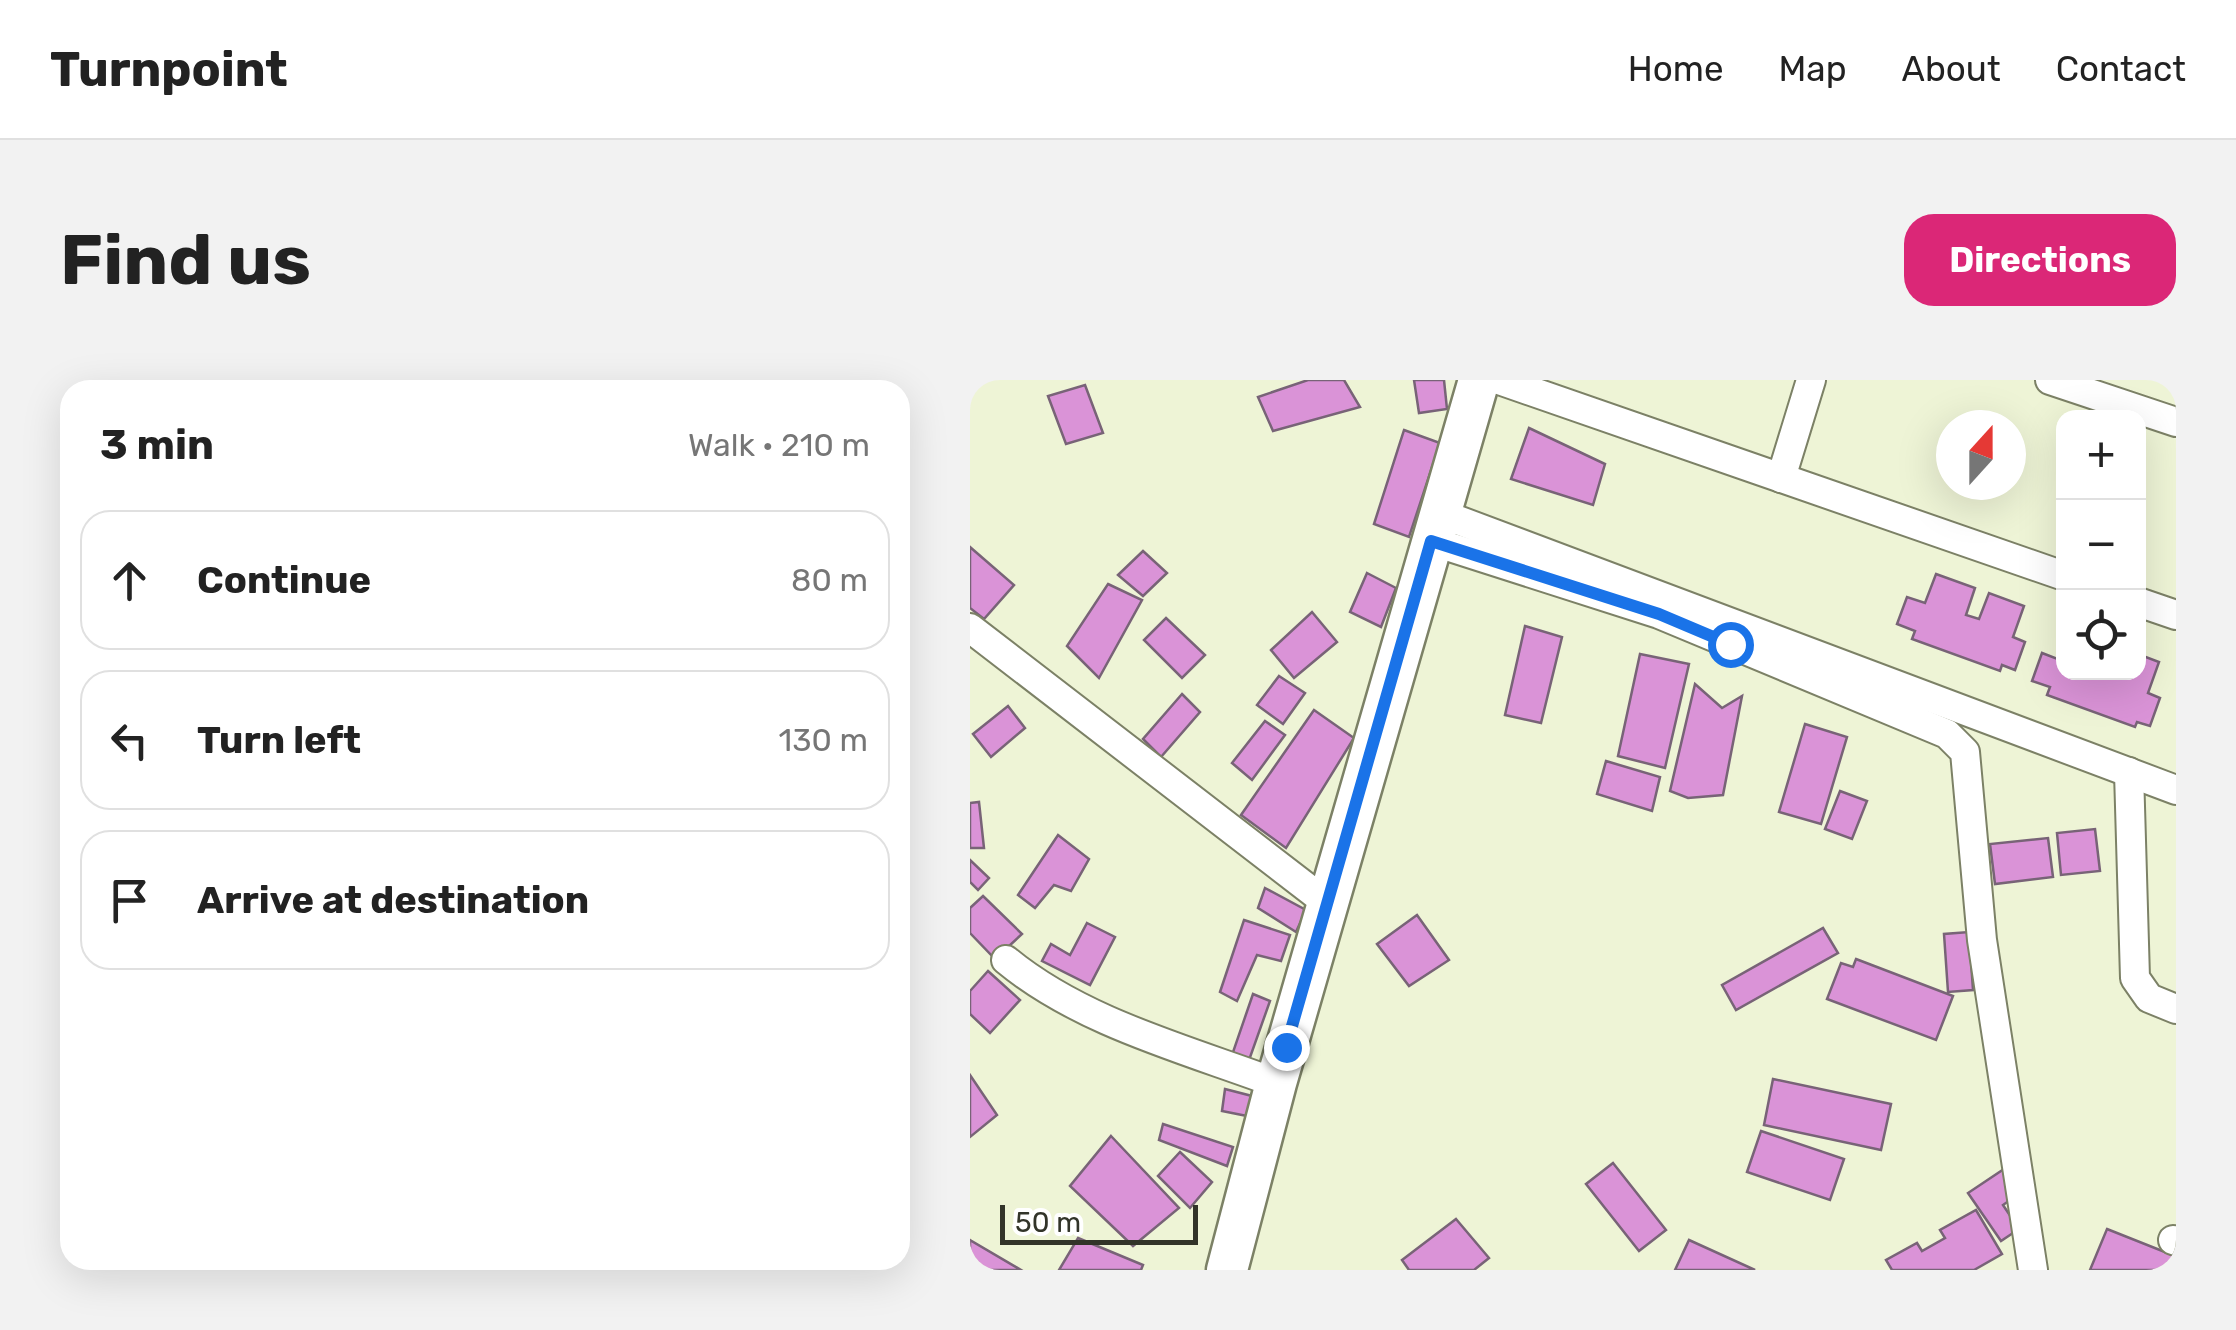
<!DOCTYPE html>
<html lang="en">
<head>
<meta charset="utf-8">
<style>
  :root { --surface:#fff; --page:#f2f2f2; --text:#222; --muted:#767676; --line:#e0e0e0; --accent:#db2777 }
  body { margin:0; font-family:Rubik,sans-serif; background:var(--page); color:var(--text) }
  .controls { position:absolute; right:30px; top:30px; display:grid; overflow:hidden; border-radius:20px; box-shadow:0 10px 40px #0002 }
  .controls button { width:90px; height:90px; display:grid; place-items:center; padding:0; border:0; border-bottom:2px solid var(--line); background:var(--surface); color:var(--text); font:50px sans-serif }
  .compass { position:absolute; left:966px; top:30px; width:90px; height:90px; border-radius:50%; background:var(--surface); box-shadow:0 10px 40px #0002; rotate:21deg }
  .scale { position:absolute; left:30px; bottom:25px; width:198px; box-sizing:border-box; padding-left:10px; border:5px solid #323429; border-top:0; font-size:28px; line-height:35px; white-space:nowrap; color:#323429; -webkit-text-stroke:8px #fff; paint-order:stroke }
  .stop { position:absolute; width:30px; height:30px; margin:-22px; border:8px solid #1a73e8; border-radius:50%; background:#fff }
  .stop.end { background:#1a73e8; border-color:#fff; box-shadow:0 2px 10px #0008 }
  .list { margin:0; padding:0; list-style:none }
  h2 { display:flex; justify-content:space-between; align-items:center; height:130px; margin:0; padding:0 40px; font-size:42px }
  h2 small { font-size:32px; font-weight:400; color:var(--muted) }
  .list li { display:grid; grid-template-columns:65px 1fr auto; gap:30px; align-items:center; box-sizing:border-box; height:140px; margin:0 20px 20px; padding:0 20px; border:2px solid var(--line); border-radius:30px }
  .list b { display:block; font-size:38px; white-space:nowrap }
  .list em { font-size:32px; font-style:normal; color:var(--muted) }
  .icon { flex:none; width:55px; height:55px; fill:none; stroke:currentColor; stroke-width:2; stroke-linecap:round; stroke-linejoin:round }
  .map { position:relative; flex:none; width:1206px; height:890px; overflow:hidden; border-radius:30px }
  header { display:flex; align-items:center; gap:60px; box-sizing:border-box; height:140px; padding:0 50px; background:var(--surface); border-bottom:2px solid var(--line) }
  header strong { font-size:48px }
  nav { display:flex; gap:55px; margin-inline-start:auto; font-size:35px }
  .intro { display:flex; align-items:center; justify-content:space-between; box-sizing:border-box; height:240px; padding:0 60px }
  h1 { margin:0; font-size:70px }
  .button { padding:25px 45px; border-radius:30px; background:var(--accent); color:#fff; font-size:35px; font-weight:700 }
  main { display:flex; gap:60px; padding:0 60px }
  aside { flex:1; background:var(--surface); border-radius:30px; box-shadow:0 10px 40px #0002 }
  .map>svg:first-child { display:block }
  .building { fill:#da93d7; stroke:#786377; stroke-width:2.5 }
  .lines { fill:none; stroke-linecap:round; stroke-linejoin:round }
  .street-casing { stroke:#7c8166; stroke-width:32 }
  .secondary-casing { stroke:#7c8166; stroke-width:45 }
  .street { stroke:#fff; stroke-width:28 }
  .secondary { stroke:#fff; stroke-width:40 }
  .route { stroke:#1a73e8; stroke-width:12 }
</style>
</head>
<body>
<header>
<strong>Turnpoint</strong>
<nav><a>Home</a><a>Map</a><a>About</a><a>Contact</a></nav>
</header>
<div class="intro"><h1>Find us</h1><a class="button">Directions</a></div>
<main>
<aside>
<h2>3 min<small>Walk · 210 m</small></h2>
<ul class="list">
<li><svg class="icon" aria-label="ahead" viewBox="0 0 24 24"><path d="M12 20V5M6 11l6-6 6 6"/></svg><div><b>Continue</b></div><em>80 m</em></li>
<li><svg class="icon" aria-label="left" viewBox="0 0 24 24"><path d="M17 20v-9H6M10 6l-5 5 5 5"/></svg><div><b>Turn left</b></div><em>130 m</em></li>
<li><svg class="icon" aria-label="arrive" viewBox="0 0 24 24"><path d="M6 21V4h12l-3 4 3 4H6"/></svg><div><b>Arrive at destination</b></div></li>
</ul>
</aside>
<div class="map">
<svg width="1206" height="890" viewBox="0 0 1206 890">
  <rect width="100%" height="100%" fill="#eef4d6"/>
  <g class="building">
    <polygon points="338,0 374,0 390,27 303,51 288,17"/>
    <polygon points="444,0 474,0 477,29 449,33"/>
    <polygon points="115,5 133,53 96,64 78,16"/>
    <polygon points="559,48 635,84 623,125 541,99"/>
    <polygon points="434,50 470,63 439,157 404,144"/>
    <polygon points="0,167 44,205 14,239 0,228"/>
    <polygon points="173,171 197,193 173,216 148,195"/>
    <polygon points="397,193 426,208 411,247 380,232"/>
    <polygon points="966,194 1005,208 996,235 1009,239 1019,213 1054,226 1043,257 1055,262 1045,290 1032,285 1030,291 942,259 945,251 927,244 937,217 955,223"/>
    <polygon points="138,204 172,220 129,298 97,266"/>
    <polygon points="342,232 367,262 324,298 301,270"/>
    <polygon points="196,238 235,275 212,298 174,260"/>
    <polygon points="555,246 592,257 571,343 535,335"/>
    <polygon points="1094,270 1094,292 1168,292 1168,274 1189,282 1178,313 1190,318 1180,346 1167,342 1165,347 1077,315 1080,307 1062,301 1072,273 1090,280"/>
    <polygon points="670,274 719,284 695,388 648,376"/>
    <polygon points="309,296 335,313 313,344 287,325"/>
    <polygon points="725,304 752,328 772,316 753,415 718,418 700,411"/>
    <polygon points="212,314 230,332 191,377 173,359"/>
    <polygon points="38,326 55,348 21,377 3,354"/>
    <polygon points="344,330 384,358 316,468 271,435"/>
    <polygon points="295,341 315,355 282,400 262,383"/>
    <polygon points="835,344 877,357 851,444 809,432"/>
    <polygon points="636,381 690,397 682,431 627,414"/>
    <polygon points="870,411 897,421 882,459 855,449"/>
    <polygon points="9,422 14,468 0,468 0,423"/>
    <polygon points="1125,449 1130,491 1091,495 1087,453"/>
    <polygon points="88,455 119,479 101,511 84,505 65,528 48,515"/>
    <polygon points="1078,458 1083,497 1025,504 1020,464"/>
    <polygon points="0,480 19,498 8,510 0,502"/>
    <polygon points="295,508 336,530 326,552 288,528"/>
    <polygon points="13,516 52,554 25,579 0,553 0,528"/>
    <polygon points="447,535 479,580 439,606 407,564"/>
    <polygon points="274,540 320,555 311,581 287,575 267,621 250,612"/>
    <polygon points="117,543 145,557 120,605 72,581 81,564 100,575"/>
    <polygon points="853,548 868,573 766,630 752,605"/>
    <polygon points="999,552 1003,610 978,612 974,554"/>
    <polygon points="886,579 983,616 966,660 857,619 871,583 883,587"/>
    <polygon points="18,591 50,620 20,653 0,634 0,611"/>
    <polygon points="283,614 300,621 278,683 262,675"/>
    <polygon points="0,695 27,735 0,757"/>
    <polygon points="803,699 921,724 911,770 794,745"/>
    <polygon points="255,709 282,716 277,736 252,731"/>
    <polygon points="193,744 263,767 257,786 189,760"/>
    <polygon points="791,751 874,779 860,820 777,792"/>
    <polygon points="141,756 209,828 163,866 100,806"/>
    <polygon points="210,772 242,802 220,828 188,796"/>
    <polygon points="643,783 696,850 669,871 616,804"/>
    <polygon points="1034,789 1050,813 1033,825 1049,849 1031,861 998,813"/>
    <polygon points="1006,830 1032,874 1004,890 922,890 916,880 947,863 952,871 975,858 970,850"/>
    <polygon points="486,839 519,878 504,890 439,890 432,880"/>
    <polygon points="1137,849 1205,876 1200,890 1120,890"/>
    <polygon points="108,858 173,885 171,890 89,890"/>
    <polygon points="0,860 51,890 0,890"/>
    <polygon points="719,860 785,890 705,890"/>
  </g>
  <g class="lines">
    <g class="street-casing">
      <g id="street">
        <polyline points="529,0 1094,196"/>
        <polyline points="1080,0 1206,42"/>
        <polyline points="811,98 841,0"/>
        <polyline points="469,133 1206,410"/>
        <polyline points="461,161 689,234 977,354 995,372 1012,560 1063,890"/>
        <polyline points="1168,222 1206,235"/>
        <polyline points="0,248 357,523"/>
        <polyline points="1159,392 1165,598 1179,618 1206,629"/>
        <path d="M36 580C111 642 215 669 306 703"/>
        <polyline points="1203,860 1206,861"/>
      </g>
    </g>
    <g class="secondary-casing">
      <polyline id="secondary" points="257,890 306,703 509,0"/>
    </g>
    <use href="#street" class="street"/>
    <use href="#secondary" class="secondary"/>
  </g>
  <g class="lines">
    <polyline class="route" points="316,667 461,161 689,234 760,264"/>
  </g>
</svg>
<div class="controls">
<button>+</button>
<button>−</button>
<button><svg class="icon" aria-label="locate" viewBox="0 0 24 24"><circle cx="12" cy="12" r="6"/><path d="M12 2v4M12 18v4M2 12h4M18 12h4"/></svg></button>
</div>
<svg class="compass" viewBox="-18 -18 36 36"><path d="M0-13l5 13h-10z" fill="#e53935"/><path d="M0 13l5-13h-10z" fill="#767676"/></svg>
<div class="scale">50 m</div>
<div class="stop" style="left:760px;top:264px"></div>
<div class="stop end" style="left:316px;top:667px"></div>
</div>
</main>
</body>
</html>
